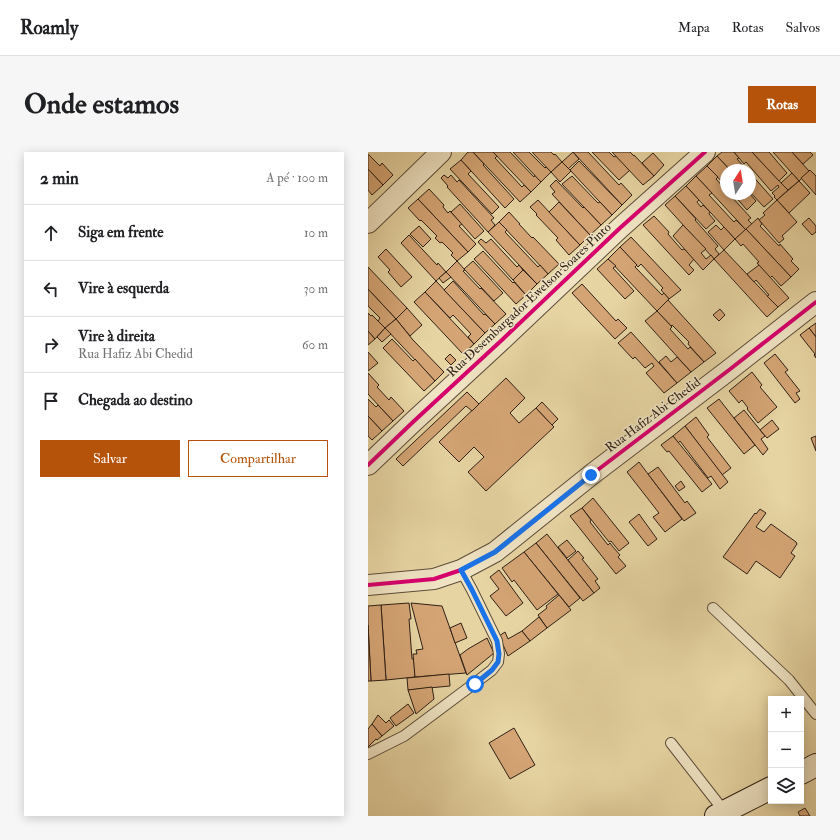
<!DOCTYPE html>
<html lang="pt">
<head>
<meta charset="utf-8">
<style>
  :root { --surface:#fff; --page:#f6f6f6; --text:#202124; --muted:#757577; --line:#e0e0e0; --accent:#b45309 }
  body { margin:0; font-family:"IM FELL Double Pica",serif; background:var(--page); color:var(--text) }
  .controls { position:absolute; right:12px; bottom:12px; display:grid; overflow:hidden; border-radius:0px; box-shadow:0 2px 10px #0003 }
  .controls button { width:36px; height:36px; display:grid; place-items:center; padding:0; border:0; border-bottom:1px solid var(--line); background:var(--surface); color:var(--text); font:20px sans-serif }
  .compass { position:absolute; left:352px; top:12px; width:36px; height:36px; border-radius:50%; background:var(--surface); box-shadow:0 2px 10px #0003; rotate:12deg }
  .stop { position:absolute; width:12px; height:12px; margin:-9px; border:3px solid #1a73e8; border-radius:50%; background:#fff }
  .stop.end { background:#1a73e8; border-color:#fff; box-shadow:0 1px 4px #0008 }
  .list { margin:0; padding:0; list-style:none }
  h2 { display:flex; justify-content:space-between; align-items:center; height:52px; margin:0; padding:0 16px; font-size:17px }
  h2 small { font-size:13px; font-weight:400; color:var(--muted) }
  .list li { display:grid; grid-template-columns:26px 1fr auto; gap:12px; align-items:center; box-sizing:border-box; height:56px; padding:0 16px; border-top:1px solid var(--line) }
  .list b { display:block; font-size:15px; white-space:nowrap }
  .list p { margin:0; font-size:13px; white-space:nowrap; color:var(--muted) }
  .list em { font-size:13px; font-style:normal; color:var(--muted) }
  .actions { display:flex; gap:8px; padding:12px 16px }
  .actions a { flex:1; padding:9px 0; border:1px solid var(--accent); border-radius:0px; text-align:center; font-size:14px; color:var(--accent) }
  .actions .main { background:var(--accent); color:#fff }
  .icon { flex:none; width:22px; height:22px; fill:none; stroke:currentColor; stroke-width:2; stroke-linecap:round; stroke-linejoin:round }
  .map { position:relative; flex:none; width:448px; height:664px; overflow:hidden; border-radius:0px }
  header { display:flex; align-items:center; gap:24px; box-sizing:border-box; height:56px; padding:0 20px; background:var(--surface); border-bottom:1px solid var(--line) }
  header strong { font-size:19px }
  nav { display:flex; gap:22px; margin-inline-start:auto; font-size:14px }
  .intro { display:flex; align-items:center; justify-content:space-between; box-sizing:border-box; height:96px; padding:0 24px }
  h1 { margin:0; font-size:28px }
  .button { padding:10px 18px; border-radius:0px; background:var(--accent); color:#fff; font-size:14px; font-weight:700 }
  main { display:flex; gap:24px; padding:0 24px }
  aside { flex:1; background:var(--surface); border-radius:0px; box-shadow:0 2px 10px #0003 }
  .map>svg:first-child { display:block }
  .building { fill:#d4a474; stroke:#2f2016 }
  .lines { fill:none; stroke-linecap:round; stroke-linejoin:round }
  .lane-casing { stroke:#5d4d39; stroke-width:12 }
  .street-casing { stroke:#5d4d39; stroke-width:22 }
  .secondary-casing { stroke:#2f2016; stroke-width:24 }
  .lane { stroke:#efe3c3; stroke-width:10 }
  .street { stroke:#efe3c3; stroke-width:20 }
  .secondary { stroke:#efe3c3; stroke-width:22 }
  .cycleway-casing { stroke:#efe3c3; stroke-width:6 }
  .cycleway { stroke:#d6006c; stroke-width:4 }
  .route { stroke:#1a73e8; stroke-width:5 }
  .labels { text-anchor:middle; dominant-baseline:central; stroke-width:3; stroke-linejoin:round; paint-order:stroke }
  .street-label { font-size:13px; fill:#2f2016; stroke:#efe3c3 }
</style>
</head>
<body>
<header>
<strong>Roamly</strong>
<nav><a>Mapa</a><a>Rotas</a><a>Salvos</a></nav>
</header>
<div class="intro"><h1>Onde estamos</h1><a class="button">Rotas</a></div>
<main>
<aside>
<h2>2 min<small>A pé · 100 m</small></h2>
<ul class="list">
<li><svg class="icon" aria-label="ahead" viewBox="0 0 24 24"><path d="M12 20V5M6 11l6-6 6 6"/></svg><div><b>Siga em frente</b></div><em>10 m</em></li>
<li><svg class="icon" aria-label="left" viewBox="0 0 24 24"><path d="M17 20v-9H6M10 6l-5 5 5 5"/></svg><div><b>Vire à esquerda</b></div><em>30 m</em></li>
<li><svg class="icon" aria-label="right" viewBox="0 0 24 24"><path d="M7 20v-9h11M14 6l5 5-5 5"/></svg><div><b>Vire à direita</b><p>Rua Hafiz Abi Chedid</p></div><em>60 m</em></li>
<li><svg class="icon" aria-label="arrive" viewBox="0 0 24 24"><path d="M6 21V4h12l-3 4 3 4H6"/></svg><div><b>Chegada ao destino</b></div></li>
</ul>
<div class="actions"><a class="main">Salvar</a><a>Compartilhar</a></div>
</aside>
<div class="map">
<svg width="448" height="664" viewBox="0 0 448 664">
  <rect width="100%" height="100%" fill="#e6d4a2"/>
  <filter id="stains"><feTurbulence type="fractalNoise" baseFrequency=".005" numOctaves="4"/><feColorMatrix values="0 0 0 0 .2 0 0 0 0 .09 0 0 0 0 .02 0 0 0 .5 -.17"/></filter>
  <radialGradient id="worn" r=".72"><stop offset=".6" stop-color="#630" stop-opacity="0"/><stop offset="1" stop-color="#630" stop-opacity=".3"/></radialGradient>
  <g class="building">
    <polygon points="100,0 105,0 116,12 115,13 146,47 137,56 93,8"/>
    <polygon points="105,0 125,0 129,4 127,6 154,35 156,33 163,40 152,50"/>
    <polygon points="125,0 142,0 166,25 167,23 173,30 163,40"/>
    <polygon points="145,0 161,0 177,16 178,15 183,20 173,30"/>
    <polygon points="164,0 183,0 186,3 187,2 194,10 183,20"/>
    <polygon points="205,0 211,7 200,17 194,10"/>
    <polygon points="205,0 220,0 251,33 253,31 264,43 254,53"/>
    <polygon points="224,0 241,0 246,5 248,4 262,18 251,28"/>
    <polygon points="244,0 262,0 266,4 266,3 286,24 275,33"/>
    <polygon points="354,0 366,0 371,6 369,7 379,18 362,18 349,4"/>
    <polygon points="366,0 384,0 420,38 409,48 406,45 407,44 404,41 411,35 410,33 403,39 378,10 376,12"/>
    <polygon points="384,0 401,0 419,21 411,29"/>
    <polygon points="405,0 424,0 441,19 431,29"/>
    <polygon points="424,0 442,0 445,3 435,12"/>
    <polygon points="285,1 296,13 286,24 274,11"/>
    <polygon points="0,2 12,14 14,11 25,23 15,33 0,17"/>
    <polygon points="349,4 362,18 358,18 358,34 339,14"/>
    <polygon points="93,8 103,19 100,22 131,55 124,62 82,17"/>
    <polygon points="211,9 254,53 244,63 202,18"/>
    <polygon points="194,10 203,19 192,30 183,20"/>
    <polygon points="339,14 350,25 348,27 358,38 358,42 361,42 383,66 380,68 384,72 378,78 328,24"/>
    <polygon points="0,17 15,33 4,43 0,38"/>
    <polygon points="442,18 448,24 448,43 433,26"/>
    <polygon points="382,21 405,47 396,55 382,40"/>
    <polygon points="424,21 431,29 420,38 413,31"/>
    <polygon points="76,23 80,26 83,23 89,30 91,28 126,66 123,68 127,73 120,80 79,35 80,34 73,26"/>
    <polygon points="204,24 230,51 232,50 244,63 233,73 194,32"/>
    <polygon points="328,24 344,41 341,43 366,70 368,68 378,78 367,87 318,34"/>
    <polygon points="188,28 215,56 216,55 233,73 222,83 184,42 187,40 182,34"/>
    <polygon points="431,29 442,41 421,61 409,48"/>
    <polygon points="318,34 331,48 329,50 333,55 335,53 342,60 341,62 347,69 338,77 307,44"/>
    <polygon points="61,37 76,53 75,55 80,61 82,59 94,72 91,74 108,92 100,100 50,47"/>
    <polygon points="365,42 382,42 388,49 379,58"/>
    <polygon points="307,44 328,67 327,68 350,94 347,97 351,102 346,107 297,53"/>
    <polygon points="50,47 100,100 89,109 83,103 85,101 74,90 72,91 67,86 69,84 53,68 52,69 40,56"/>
    <polygon points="170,48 212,93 201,103 188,88 190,86 168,63 169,62 162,55"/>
    <polygon points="409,48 429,70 414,84 416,87 411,91 391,68 397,63 395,61"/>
    <polygon points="191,50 222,83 212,93 181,60"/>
    <polygon points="92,52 116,79 107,87 83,60"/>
    <polygon points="141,60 152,72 151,72 164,86 165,85 191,112 180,122 131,70"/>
    <polygon points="286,64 301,80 300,82 314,98 316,97 326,107 321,113 326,118 321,123 275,73"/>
    <polygon points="390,66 394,72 392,74 411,94 412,92 425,107 423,109 431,117 423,125 378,77"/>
    <polygon points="441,66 448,74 448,80 444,83 434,72"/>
    <polygon points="131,70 139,78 137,80 170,115 172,113 180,122 169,132 120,80"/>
    <polygon points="315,73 338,97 333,101 338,107 343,103 346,107 335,118 305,84"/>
    <polygon points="348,73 353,78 356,75 367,87 356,98 340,80"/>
    <polygon points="51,74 63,87 55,95 42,82"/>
    <polygon points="378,77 423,125 413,134 404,124 402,126 389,111 391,110 375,92 373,94 367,87"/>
    <polygon points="41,83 69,113 70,111 78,120 68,129 33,91"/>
    <polygon points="263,85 313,138 301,147 293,138 295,136 273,112 270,115 252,95"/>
    <polygon points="113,87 118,91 123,87 149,115 151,113 155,118 145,128 110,90"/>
    <polygon points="252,95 269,113 267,115 294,143 296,141 301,147 289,159 240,107"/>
    <polygon points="18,97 44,125 33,135 20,120 22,118 10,105"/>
    <polygon points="356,98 410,155 399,165 346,107"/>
    <polygon points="115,99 145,131 146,130 158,143 148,152 106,107"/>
    <polygon points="240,107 248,114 245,116 266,139 257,147 229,117"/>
    <polygon points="89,109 97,118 95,119 112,137 113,136 138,162 127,172 78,120"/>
    <polygon points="105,109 135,141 126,149 96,117"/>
    <polygon points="391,113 421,146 410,155 399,144 401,143 388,128 386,130 379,122"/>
    <polygon points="0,115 39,156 28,167 0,137"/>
    <polygon points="155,118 169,132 158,143 145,128"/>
    <polygon points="78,120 83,125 75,131 71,126"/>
    <polygon points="68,129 117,181 106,192 100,185 103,182 85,163 82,166 57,140"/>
    <polygon points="85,129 116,163 117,162 127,172 117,181 76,138"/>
    <polygon points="214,132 248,169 250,167 259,176 247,187 204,141"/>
    <polygon points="0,137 28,167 17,176 10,169 12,166 0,154"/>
    <polygon points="57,140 106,192 95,202 46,150"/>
    <polygon points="300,148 348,201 336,210 320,192 321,190 304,173 303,174 289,159"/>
    <polygon points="39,156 54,173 42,184 28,167"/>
    <polygon points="352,157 357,163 351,169 345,163"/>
    <polygon points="289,159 304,175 302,177 320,197 322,195 336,210 323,220 277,169"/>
    <polygon points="0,161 3,164 4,163 17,176 7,187 0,179"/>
    <polygon points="28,167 45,188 76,220 67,229 17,176"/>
    <polygon points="448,171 448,185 441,176"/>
    <polygon points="17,176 23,182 14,190 9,185"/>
    <polygon points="441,176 448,185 448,206 446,203 447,202 432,183"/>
    <polygon points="0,179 7,187 0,193"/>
    <polygon points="263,180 309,231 296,241 278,221 286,214 284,211 277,216 267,205 265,207 250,191"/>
    <polygon points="24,187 45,209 47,207 67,229 56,239 15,196"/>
    <polygon points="0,200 10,211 0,219"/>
    <polygon points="82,202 88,208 83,213 77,207"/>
    <polygon points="407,202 420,218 417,220 432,239 428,241 432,247 427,251 396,211"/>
    <polygon points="298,204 303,210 309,205 323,220 309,231 291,210"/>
    <polygon points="384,220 394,233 392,235 409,255 390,271 379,257 380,256 374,248 371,251 361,239"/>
    <polygon points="0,221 11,233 9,235 21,248 23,245 36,259 25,269 0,242"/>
    <polygon points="138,226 157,246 142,261 151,271 168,256 186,275 118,339 100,320 116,305 106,295 91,310 71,290"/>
    <polygon points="99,240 111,252 104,259 98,254 35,314 28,307"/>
    <polygon points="0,247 8,255 10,253 25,269 14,279 0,264"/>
    <polygon points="351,247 387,293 376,302 339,256"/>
    <polygon points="174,250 190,267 184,273 168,256"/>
    <polygon points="376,258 397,284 393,287 400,297 395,303 366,266"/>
    <polygon points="0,264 14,279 4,288 0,284"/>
    <polygon points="328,265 341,283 339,285 363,316 354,323 317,274"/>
    <polygon points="404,268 411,277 399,286 392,278"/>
    <polygon points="317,274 360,330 352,337 343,324 340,326 312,289 310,291 305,284"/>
    <polygon points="305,284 344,332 334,340 301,299 299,300 293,293"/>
    <polygon points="448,284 448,299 443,286"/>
    <polygon points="271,310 314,367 297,380 285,365 291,361 259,320"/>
    <polygon points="290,315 317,351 319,349 328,361 316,369 280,322"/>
    <polygon points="313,329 317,335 311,339 307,334"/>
    <polygon points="225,346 261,391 251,399 243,389 241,390 214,356"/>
    <polygon points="214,356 223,368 222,370 240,393 242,391 245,395 252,403 250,405 258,414 248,422 202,364"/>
    <polygon points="392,357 398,361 388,375 396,380 403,372 428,390 429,392 423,401 427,404 412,426 388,409 379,422 355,405 387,361 388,362"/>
    <polygon points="271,362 289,387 280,394 261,370"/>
    <polygon points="179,382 226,441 215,449 168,391"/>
    <polygon points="199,388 208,399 199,406 190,395"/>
    <polygon points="168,391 212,446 201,455 156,400"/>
    <polygon points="210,399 216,406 214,407 230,427 227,429 232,436 226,441 200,408"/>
    <polygon points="156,400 190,442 169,458 146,428 144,430 134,416"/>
    <polygon points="131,418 155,451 138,464 122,444 131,437 122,425"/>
    <polygon points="191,443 203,458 179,476 170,463 179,456 178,454"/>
    <polygon points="41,451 43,467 41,467 44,507 46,507 47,525 18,528 13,453"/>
    <polygon points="43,451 74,454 98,521 47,525 45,502 49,502 48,498 55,497"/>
    <polygon points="13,453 18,528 3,529 0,473 0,454"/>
    <polygon points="171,465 179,476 162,489 154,479"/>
    <polygon points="93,471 99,486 87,491 82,476"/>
    <polygon points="0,473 3,529 0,529"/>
    <polygon points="154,479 162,489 140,504 131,484 137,480 140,487"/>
    <polygon points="119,486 126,501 99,523 92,503 100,497"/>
    <polygon points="81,522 82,534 40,538 39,526"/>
    <polygon points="64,535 66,547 48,562 40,538"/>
    <polygon points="40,552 46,561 28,574 22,566"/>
    <polygon points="10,563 18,571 21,568 26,574 14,584 4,572"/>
    <polygon points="4,572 14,584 9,588 8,587 0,595 0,577"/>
    <polygon points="146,576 167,613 142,627 121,591"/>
    <polygon points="437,656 442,664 432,664 430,660"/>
  </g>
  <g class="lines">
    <g class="lane-casing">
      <g id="lane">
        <polyline points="345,456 421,528 448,562"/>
        <polyline points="303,591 356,659"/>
        <polyline points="0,602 36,584 107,531 124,518 130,510 131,502 129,489 104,438 93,418"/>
      </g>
    </g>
    <g class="street-casing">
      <g id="street">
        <polyline points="0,71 73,0"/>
        <polyline points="0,313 45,270 135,187 252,76 337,0"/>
        <polyline points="0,433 66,427 93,418 127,400 223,323 361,218 448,150"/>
      </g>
    </g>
    <g class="secondary-casing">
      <g id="secondary">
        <polyline points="433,621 448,613"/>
        <polyline points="348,664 403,636"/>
      </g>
    </g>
    <use href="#lane" class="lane"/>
    <use href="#street" class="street"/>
    <use href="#secondary" class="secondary"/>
    <g class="cycleway-casing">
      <g id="cycleway">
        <polyline points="0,313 45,270 135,187 252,76 337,0"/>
        <polyline points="0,433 66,427 93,418 127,400 223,323 361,218 448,150"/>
      </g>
    </g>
    <use href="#cycleway" class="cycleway"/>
  </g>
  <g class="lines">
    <polyline class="route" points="107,532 124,518 130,510 131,502 129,489 104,438 93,418 127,400 223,323"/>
  </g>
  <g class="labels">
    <g class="street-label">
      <text transform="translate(161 148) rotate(-43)">Rua Desembargador Ewelson Soares Pinto</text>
      <text transform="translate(285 263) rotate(-37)">Rua Hafiz Abi Chedid</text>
    </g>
  </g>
  <rect width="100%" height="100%" filter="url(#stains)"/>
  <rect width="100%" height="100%" fill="url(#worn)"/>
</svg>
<div class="controls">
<button>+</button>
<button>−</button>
<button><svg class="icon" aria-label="layers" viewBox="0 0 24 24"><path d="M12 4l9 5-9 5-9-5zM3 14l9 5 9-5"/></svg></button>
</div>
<svg class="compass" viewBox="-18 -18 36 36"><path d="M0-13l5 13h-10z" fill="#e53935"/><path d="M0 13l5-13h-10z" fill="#757577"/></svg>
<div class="stop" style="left:107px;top:532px"></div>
<div class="stop end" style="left:223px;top:323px"></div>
</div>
</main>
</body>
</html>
